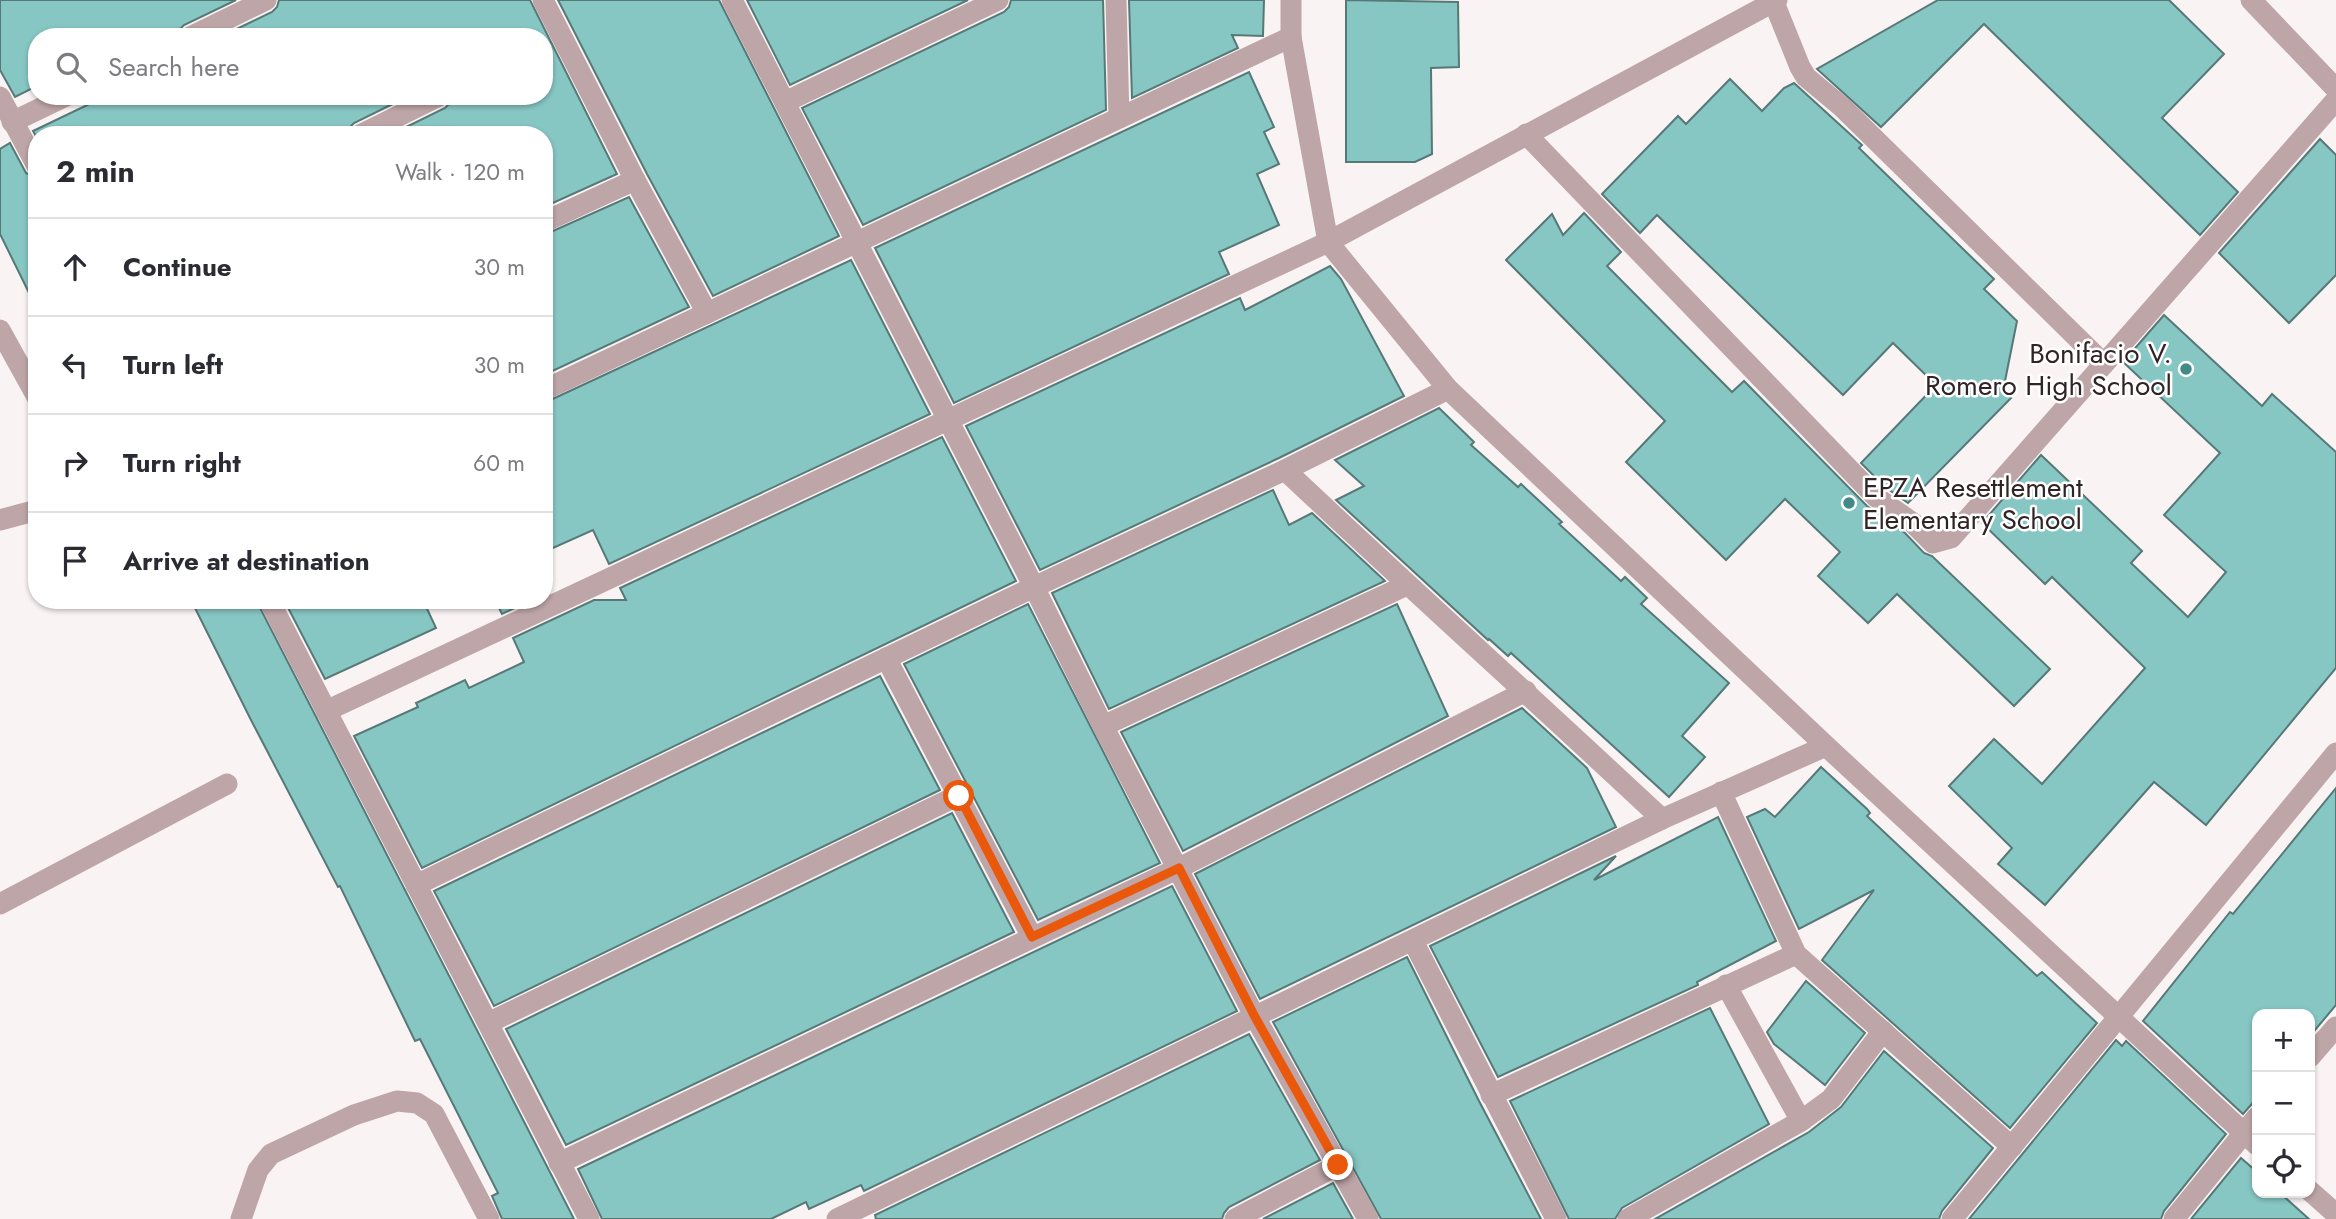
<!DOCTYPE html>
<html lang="en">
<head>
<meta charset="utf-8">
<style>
  :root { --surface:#fff; --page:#f2f2f3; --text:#2b2b33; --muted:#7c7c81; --line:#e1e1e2 }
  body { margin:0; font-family:Jost,sans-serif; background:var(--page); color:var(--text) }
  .controls { position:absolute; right:21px; bottom:21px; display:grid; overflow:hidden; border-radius:14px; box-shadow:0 2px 5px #0004 }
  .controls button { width:63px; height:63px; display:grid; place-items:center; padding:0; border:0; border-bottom:2px solid var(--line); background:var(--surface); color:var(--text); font:35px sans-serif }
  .stop { position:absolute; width:21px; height:21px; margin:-16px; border:5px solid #ea580c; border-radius:50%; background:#fff }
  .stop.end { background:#ea580c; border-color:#fff; box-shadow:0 2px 7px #0008 }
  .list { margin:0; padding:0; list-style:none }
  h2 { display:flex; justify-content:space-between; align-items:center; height:91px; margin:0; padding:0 28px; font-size:30px }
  h2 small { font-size:23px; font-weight:400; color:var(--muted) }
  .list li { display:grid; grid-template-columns:46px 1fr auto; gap:21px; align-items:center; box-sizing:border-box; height:98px; padding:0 28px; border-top:2px solid var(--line) }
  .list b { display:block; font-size:26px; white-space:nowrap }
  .list em { font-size:23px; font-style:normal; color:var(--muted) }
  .icon { flex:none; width:38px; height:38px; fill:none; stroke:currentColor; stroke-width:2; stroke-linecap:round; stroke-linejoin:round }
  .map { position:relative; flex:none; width:2336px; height:1219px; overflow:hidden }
  .search { position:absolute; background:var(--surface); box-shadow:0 2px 5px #0004; left:28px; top:28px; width:525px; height:77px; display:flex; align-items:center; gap:18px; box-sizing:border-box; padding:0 24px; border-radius:28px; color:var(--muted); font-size:26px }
  .panel { position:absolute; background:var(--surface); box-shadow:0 2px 5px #0004; left:28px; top:126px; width:525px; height:483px; border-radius:28px }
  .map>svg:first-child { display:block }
  .building { fill:#86c6c3; stroke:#567977; stroke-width:2 }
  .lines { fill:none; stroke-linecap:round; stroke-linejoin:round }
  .lane { stroke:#bea5a7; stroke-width:21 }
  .street { stroke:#bea5a7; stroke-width:21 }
  .route { stroke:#ea580c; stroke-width:9 }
  .poi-dot { fill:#428a87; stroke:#fff; stroke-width:2.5 }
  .labels { text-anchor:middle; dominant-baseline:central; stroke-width:5; stroke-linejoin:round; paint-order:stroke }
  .poi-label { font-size:28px; fill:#312426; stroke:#fff; text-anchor:end }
</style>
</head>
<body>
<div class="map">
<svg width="2336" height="1219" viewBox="0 0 2336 1219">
  <rect width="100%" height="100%" fill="#faf3f3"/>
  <g class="building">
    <polygon points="0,0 236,0 184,25 179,30 177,37 37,37 37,86 15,97 0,70"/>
    <polygon points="279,0 530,0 617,174 544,207 544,135 390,135 445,108 450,103 452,96 544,96 544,37 220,37 272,12 277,7"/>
    <polygon points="558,0 719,0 839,236 713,296 647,174"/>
    <polygon points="747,0 968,0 790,85"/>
    <polygon points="1011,0 1103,0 1106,110 863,225 802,108 1004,12 1009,7"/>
    <polygon points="1129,0 1264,0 1263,36 1232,35 1238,48 1132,98"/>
    <polygon points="1346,0 1458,2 1459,67 1431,68 1432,154 1415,162 1346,162"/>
    <polygon points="1938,0 2169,0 2224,54 2162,118 2238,192 2200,235 1984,24 1881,127 1817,69"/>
    <polygon points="1249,72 1274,127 1264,132 1279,164 1257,174 1279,225 1219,252 1229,274 954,403 875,248"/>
    <polygon points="1730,79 1762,111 1784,88 1794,83 1862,145 1859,148 1994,279 1984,289 2017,321 2003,391 2011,398 1908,503 1885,487 1861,463 1936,385 1893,343 1843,395 1657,215 1640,233 1602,194 1678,116 1686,124"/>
    <polygon points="106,96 409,96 354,123 349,128 347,135 37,135 37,138 33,131"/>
    <polygon points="2320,139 2336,155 2336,275 2289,323 2219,253"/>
    <polygon points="10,143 26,173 37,179 37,309 0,234 0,149"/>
    <polygon points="629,197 689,307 544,375 544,235"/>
    <polygon points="1584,213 1621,252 1607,266 1732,392 1744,381 1867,506 1905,533 1924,553 1932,556 2050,669 2014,706 1897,594 1868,623 1818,576 1840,552 1785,499 1726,560 1626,462 1665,421 1506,260 1552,214 1563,235"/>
    <polygon points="851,260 930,414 609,564 593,530 544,552 544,403"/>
    <polygon points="1330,266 1341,279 1404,396 1279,458 1040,570 966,426 1240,298 1245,310"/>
    <polygon points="2164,315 2262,406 2272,394 2336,452 2336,668 2206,825 2154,782 2045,905 1998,864 2012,848 1949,786 1994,739 2042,784 2145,668 2052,577 2045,584 1982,523 2041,455 2142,551 2131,563 2188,617 2226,572 2164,515 2220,453 2123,362"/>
    <polygon points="1439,408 1474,442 1471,445 1518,487 1521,484 1562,522 1559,524 1621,581 1625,577 1647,598 1641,604 1729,683 1682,736 1705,757 1669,797 1511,653 1508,656 1489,639 1488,640 1336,500 1364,486 1335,460"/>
    <polygon points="942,437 1016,581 422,868 354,736 418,707 416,703 465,680 469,688 524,662 513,638 594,600 626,600 620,588"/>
    <polygon points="1273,490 1289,525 1312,513 1385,581 1109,709 1052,593"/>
    <polygon points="191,600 256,600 574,1219 502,1219 492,1196 498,1193 420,1039 415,1041 340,886 338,887 251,720"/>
    <polygon points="284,600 423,600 436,628 325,679"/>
    <polygon points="495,600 532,600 502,614"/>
    <polygon points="1028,604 1160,863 1038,920 904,664"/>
    <polygon points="1397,604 1448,716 1183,851 1121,732"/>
    <polygon points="880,676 940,790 494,1006 434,891"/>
    <polygon points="1522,708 1587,768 1616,827 1260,999 1195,874"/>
    <polygon points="1821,767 1867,809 1870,813 1867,816 2037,976 2042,972 2097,1023 2010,1128 1822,960 1874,890 1799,929 1747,817 1765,809 1775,817"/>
    <polygon points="2336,788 2336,1005 2310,1036 2310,1014 2257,1014 2257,1098 2243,1114 2143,1021 2230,912 2233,914"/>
    <polygon points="952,813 1014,932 566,1145 506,1029"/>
    <polygon points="1718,817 1776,941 1697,982 1698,985 1498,1077 1430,946 1616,856 1594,880"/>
    <polygon points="1172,886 1237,1011 864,1191 861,1185 809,1209 806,1202 771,1219 602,1219 578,1169"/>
    <polygon points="1407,957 1479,1101 1541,1219 1381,1219 1273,1022"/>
    <polygon points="1806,981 1865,1033 1825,1085 1774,1044 1767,1032"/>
    <polygon points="1710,1008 1769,1124 1622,1208 1615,1219 1569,1219 1510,1101"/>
    <polygon points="1249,1034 1320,1160 1229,1207 1224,1213 1222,1219 876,1219 875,1215"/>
    <polygon points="2116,1040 2122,1046 2126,1041 2226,1134 2164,1211 2161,1219 1969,1219"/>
    <polygon points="1884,1051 1993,1148 1942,1211 1939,1219 1655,1219 1809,1132 1841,1107"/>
    <polygon points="2241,1158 2257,1172 2257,1193 2280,1193 2309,1219 2191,1219"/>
    <polygon points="1333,1183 1353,1219 1263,1219"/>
  </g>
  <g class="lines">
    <g class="lane">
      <polyline points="1773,0 1800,67 1806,77 1842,107 2104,364"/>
      <polyline points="1526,134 1876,497 1913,523 1933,543 1951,538 2336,100"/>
    </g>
    <g class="street">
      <polyline points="543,0 635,180 707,313"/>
      <polyline points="732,0 1034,587 1103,726 1255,1017 1368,1219"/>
      <polyline points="1116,0 1119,118"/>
      <polyline points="1291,0 1291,37 1328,242 1448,389 1826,746 2257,1145"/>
      <polyline points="2251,0 2336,89"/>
      <polyline points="190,37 266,0"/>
      <polyline points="0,97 37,166"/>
      <polyline points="785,102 998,0"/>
      <polyline points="12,122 66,96"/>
      <polyline points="360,135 439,96"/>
      <polyline points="544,222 635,180"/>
      <polyline points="0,330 37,397"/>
      <polyline points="544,390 1291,37"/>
      <path d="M1285 470C1410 588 1537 702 1662 819"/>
      <polyline points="0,520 37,510"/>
      <polyline points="269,600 589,1219"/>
      <polyline points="886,658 1032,937"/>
      <polyline points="326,711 1328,242 1777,0"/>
      <polyline points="1103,726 1407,585"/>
      <polyline points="1721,792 1796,954 2012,1147"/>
      <polyline points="416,885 1034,587 1285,470 1448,389"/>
      <polyline points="0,904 227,784"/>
      <polyline points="1413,941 1556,1219"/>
      <polyline points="1726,985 1801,1121"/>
      <polyline points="488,1023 959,795"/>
      <polyline points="2310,1057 2336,1027"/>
      <polyline points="1491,1095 1796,954"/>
      <polyline points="559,1163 1179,868 1526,691"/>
      <polyline points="2310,1191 2336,1214"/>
      <polyline points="241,1219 258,1170 271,1154 354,1115 397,1101 417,1103 434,1114 489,1219"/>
      <polyline points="837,1219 1662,819 1826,746"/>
      <polyline points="1235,1219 1338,1165"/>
      <polyline points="1628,1219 1801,1121 1831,1099 1883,1031"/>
      <polyline points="1952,1219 2336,753"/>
      <polyline points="2174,1219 2257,1117"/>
    </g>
  </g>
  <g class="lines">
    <polyline class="route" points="959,796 1032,937 1179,868 1255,1017 1338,1165"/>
  </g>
  <g class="poi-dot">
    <circle cx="2186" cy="369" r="7"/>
    <circle cx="1849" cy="503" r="7"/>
  </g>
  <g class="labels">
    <g class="poi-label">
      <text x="2172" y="353">Bonifacio V.<tspan x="2172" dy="32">Romero High School</tspan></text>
      <text x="1863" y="487" text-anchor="start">EPZA Resettlement<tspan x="1863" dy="32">Elementary School</tspan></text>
    </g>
  </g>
</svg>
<div class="controls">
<button>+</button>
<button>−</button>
<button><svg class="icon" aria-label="locate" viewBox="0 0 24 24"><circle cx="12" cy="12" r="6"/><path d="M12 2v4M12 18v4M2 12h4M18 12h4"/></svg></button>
</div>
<div class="stop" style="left:959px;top:796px"></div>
<div class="stop end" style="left:1338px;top:1165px"></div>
<div class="search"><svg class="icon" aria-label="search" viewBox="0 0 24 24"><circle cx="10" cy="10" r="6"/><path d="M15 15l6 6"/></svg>Search here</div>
<section class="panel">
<h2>2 min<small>Walk · 120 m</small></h2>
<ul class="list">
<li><svg class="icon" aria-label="ahead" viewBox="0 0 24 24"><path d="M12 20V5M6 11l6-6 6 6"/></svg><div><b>Continue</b></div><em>30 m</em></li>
<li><svg class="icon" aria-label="left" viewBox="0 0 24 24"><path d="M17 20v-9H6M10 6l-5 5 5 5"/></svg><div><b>Turn left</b></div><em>30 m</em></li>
<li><svg class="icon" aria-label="right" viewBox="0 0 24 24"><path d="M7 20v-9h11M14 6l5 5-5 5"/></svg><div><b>Turn right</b></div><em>60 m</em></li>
<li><svg class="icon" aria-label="arrive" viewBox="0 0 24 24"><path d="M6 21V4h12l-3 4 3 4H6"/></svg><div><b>Arrive at destination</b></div></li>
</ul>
</section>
</div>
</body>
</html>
